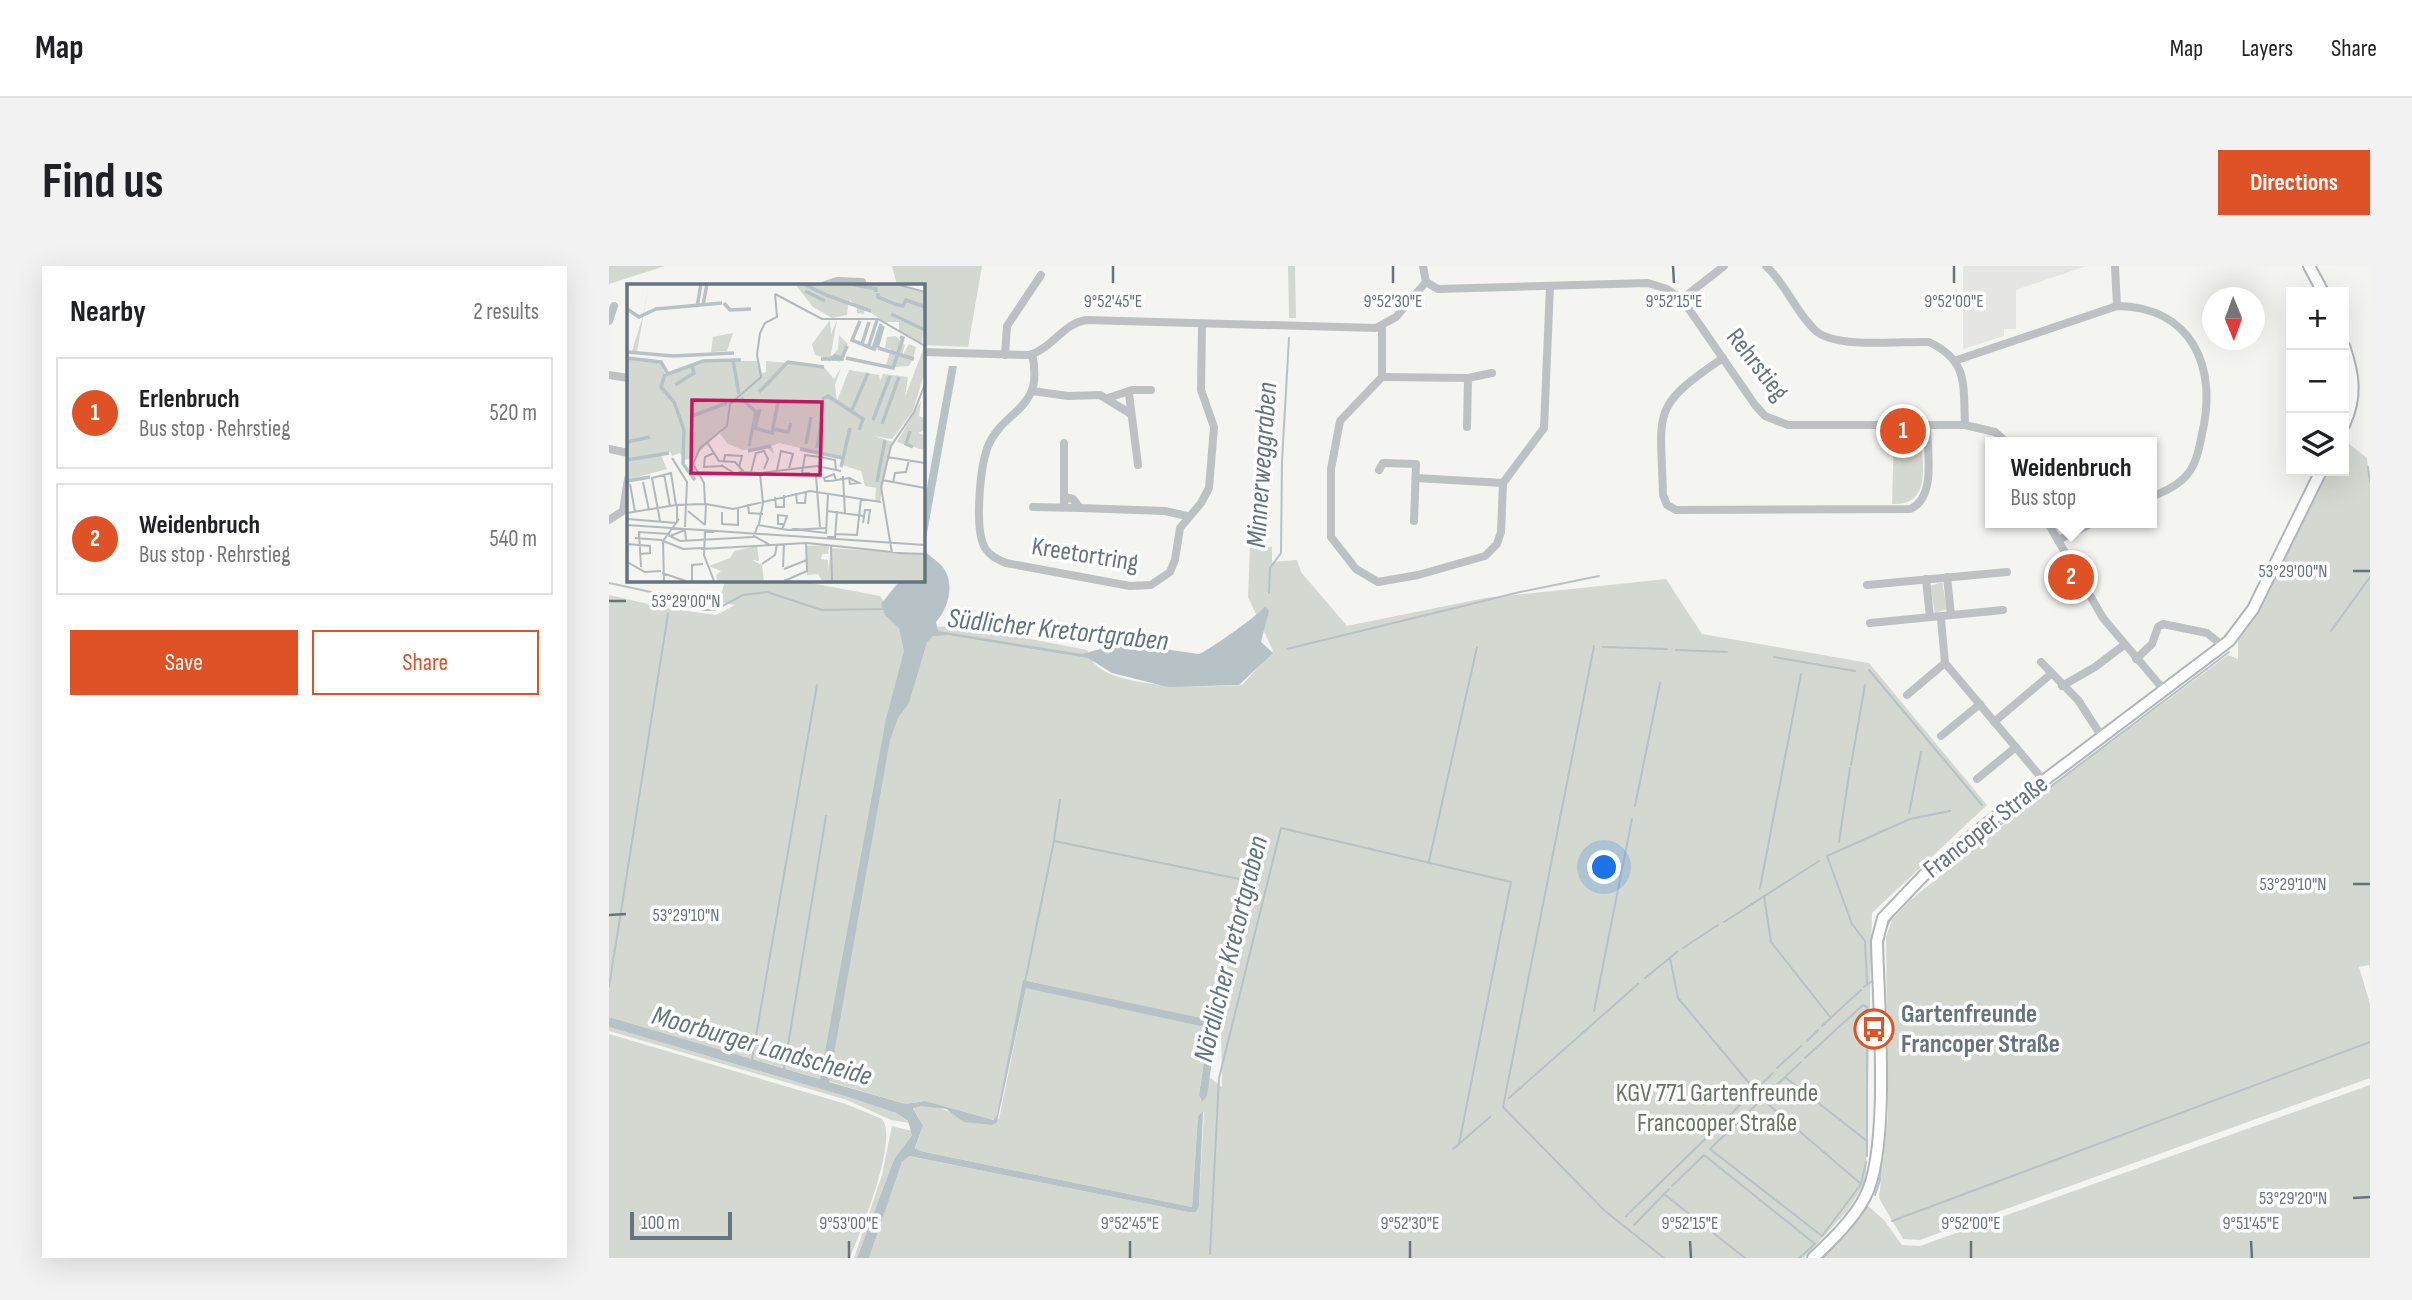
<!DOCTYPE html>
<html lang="en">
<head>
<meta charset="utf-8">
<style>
  :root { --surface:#fff; --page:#f2f2f2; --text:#202124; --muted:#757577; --line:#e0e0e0; --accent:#de5226 }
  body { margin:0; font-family:"Sofia Sans Condensed",sans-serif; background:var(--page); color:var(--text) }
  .controls { position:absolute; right:21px; top:21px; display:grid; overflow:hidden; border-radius:0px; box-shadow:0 7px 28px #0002 }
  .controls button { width:63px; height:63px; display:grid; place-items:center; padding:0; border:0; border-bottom:2px solid var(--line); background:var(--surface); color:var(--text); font:35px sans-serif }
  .compass { position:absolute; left:1593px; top:21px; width:63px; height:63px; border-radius:50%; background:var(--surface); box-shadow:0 7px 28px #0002; rotate:179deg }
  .scale { position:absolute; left:21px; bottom:18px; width:102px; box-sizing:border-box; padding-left:7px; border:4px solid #647481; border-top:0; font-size:19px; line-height:24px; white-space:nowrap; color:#647481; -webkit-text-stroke:5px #fff; paint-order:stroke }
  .you { position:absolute; left:996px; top:602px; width:24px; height:24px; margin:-18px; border:5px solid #fff; border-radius:50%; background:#1a73e8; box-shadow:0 0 0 10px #1a73e833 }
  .badge { display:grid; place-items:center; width:46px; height:46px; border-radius:50%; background:var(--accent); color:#fff; font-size:23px; font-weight:700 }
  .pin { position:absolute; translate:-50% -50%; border:4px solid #fff; box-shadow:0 2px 7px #0006 }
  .popup { position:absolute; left:1376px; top:171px; width:172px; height:91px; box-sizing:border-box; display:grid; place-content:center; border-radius:0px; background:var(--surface); filter:drop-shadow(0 2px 5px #0005); font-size:23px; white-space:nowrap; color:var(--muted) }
  .popup b { font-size:26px; color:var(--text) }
  .popup::after { content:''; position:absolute; left:50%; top:100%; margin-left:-14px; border:14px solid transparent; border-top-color:var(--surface) }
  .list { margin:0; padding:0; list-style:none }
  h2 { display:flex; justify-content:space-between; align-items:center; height:91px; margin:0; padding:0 28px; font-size:30px }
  h2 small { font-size:23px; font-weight:400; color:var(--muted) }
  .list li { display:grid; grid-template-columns:46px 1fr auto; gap:21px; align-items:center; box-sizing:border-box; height:112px; margin:0 14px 14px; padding:0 14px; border:2px solid var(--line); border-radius:0px }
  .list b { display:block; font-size:26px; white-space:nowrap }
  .list p { margin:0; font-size:23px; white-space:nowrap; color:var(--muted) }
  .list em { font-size:23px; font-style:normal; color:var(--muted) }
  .actions { display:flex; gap:14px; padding:21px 28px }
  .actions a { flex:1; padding:16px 0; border:2px solid var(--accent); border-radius:0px; text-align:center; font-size:24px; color:var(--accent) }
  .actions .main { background:var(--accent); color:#fff }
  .icon { flex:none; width:38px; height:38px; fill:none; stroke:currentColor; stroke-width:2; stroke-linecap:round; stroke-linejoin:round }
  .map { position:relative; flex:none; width:1761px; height:992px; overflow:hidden; border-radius:0px }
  header { display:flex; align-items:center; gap:42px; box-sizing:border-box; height:98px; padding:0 35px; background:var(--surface); border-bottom:2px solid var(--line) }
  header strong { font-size:33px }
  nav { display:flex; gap:38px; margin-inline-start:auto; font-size:24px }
  .intro { display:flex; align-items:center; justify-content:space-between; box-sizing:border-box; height:168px; padding:0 42px }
  h1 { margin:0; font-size:49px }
  .button { padding:18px 32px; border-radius:0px; background:var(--accent); color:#fff; font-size:24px; font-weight:700 }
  main { display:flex; gap:42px; padding:0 42px }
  aside { flex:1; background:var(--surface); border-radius:0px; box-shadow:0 7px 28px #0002 }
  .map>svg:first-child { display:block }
  .built { fill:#e5e6e4 }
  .green { fill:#d3d9d0 }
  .water { fill:#b7c2c7 }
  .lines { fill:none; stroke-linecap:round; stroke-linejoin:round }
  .stream { stroke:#b7c2c7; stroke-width:2 }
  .secondary-casing { stroke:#afb5b9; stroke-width:14 }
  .minor { stroke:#bdc1c4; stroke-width:8 }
  .secondary { stroke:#fff; stroke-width:10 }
  .ticks { fill:none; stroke:#647481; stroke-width:2.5 }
  .labels { text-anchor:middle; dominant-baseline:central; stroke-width:7; stroke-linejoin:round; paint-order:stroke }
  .street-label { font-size:26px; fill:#647481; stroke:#fff }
  .poi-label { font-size:26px; font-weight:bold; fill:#647481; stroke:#fff; text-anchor:start }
  .park-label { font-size:26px; fill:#677862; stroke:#fff }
  .water-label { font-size:28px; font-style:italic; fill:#5f767e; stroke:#fff }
  .inset-river { fill:none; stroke:#b7c2c7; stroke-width:3.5 }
  .inset-road { fill:none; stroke:#b1b9bd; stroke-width:2 }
  .view { fill:#c2185b; fill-opacity:0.15; stroke:#c2185b; stroke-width:3.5 }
  .inset-edge { fill:none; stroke:#647481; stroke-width:3.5 }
  .ticks-label { font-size:18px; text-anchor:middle; fill:#647481; stroke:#fff; stroke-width:7; stroke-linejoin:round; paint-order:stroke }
</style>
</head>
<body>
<header>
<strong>Map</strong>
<nav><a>Map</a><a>Layers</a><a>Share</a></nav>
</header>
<div class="intro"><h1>Find us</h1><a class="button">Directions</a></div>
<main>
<aside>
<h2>Nearby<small>2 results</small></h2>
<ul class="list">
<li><span class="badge">1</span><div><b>Erlenbruch</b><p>Bus stop · Rehrstieg</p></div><em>520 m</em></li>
<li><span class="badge">2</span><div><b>Weidenbruch</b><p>Bus stop · Rehrstieg</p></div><em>540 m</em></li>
</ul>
<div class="actions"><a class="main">Save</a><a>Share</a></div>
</aside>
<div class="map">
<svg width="1761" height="992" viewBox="0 0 1761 992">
  <rect width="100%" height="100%" fill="#f4f4f0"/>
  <polygon class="built" points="1354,0 1477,0 1407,24 1407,63 1395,63 1395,70 1354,83"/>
  <g class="green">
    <polygon points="0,0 56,0 0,18"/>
    <polygon points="283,0 373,0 359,81 313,79 313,19 288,19"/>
    <polygon points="679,0 686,0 687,52 680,52"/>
    <path d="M1285 167 1312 169C1313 197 1324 240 1283 238Z"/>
    <polygon points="1735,174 1758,192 1761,216 1761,703 1760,699 1750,701 1761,738 1761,812 1311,974 1294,973 1270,932 1279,850 1277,671 1283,654 1300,635 1442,521 1619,389 1629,393 1629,372 1651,336 1671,289 1717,205 1735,205"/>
    <path d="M641 279 663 281V296L688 294 692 306 738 360 876 332 1057 313 1093 368 1260 397 1378 539 1263 647 1257 916 1238 945 1195 992H260L293 896 299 890 579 946 590 940 595 846 589 850 583 941 311 885 306 883 314 860 304 841C337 832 358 867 390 853L417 721 600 762 590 829 592 835 598 830 599 810 613 821 612 758 415 714 388 850 381 855 316 835 297 838 0 751V329L57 342 107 349 126 339 109 336 117 313H180L271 330 300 373 280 443 322 361 354 360 478 384C481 388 483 395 486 398 511 424 599 421 633 419L664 385 639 331Z"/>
    <polygon points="1333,316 1338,343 1326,347 1321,320"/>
    <polygon points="0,761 239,831 287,847 301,857 282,854 238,834 0,765"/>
    <path d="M0 768 237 838 273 853C290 874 251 967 241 992H0Z"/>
    <polygon points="1761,819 1761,992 1209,992 1257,938 1275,954 1293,979 1311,980"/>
    <polygon points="283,860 303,865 303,869 285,893 248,992 245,992 273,909"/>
  </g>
  <path class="water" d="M340 100H348L315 284C320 290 326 293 332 299 347 315 340 342 327 356L329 365 473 388 513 377 590 388C596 387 653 347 656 340L660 345 652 376 664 387 630 419 559 421 503 407 479 392 339 369 324 370 318 376 300 437 289 452 281 474 220 816 297 838 316 835 384 854 388 849 414 714 601 754 608 760 598 830 593 836 590 829 600 762 417 722 388 856 383 859 355 856 337 843 312 840 304 842 314 860 306 882 311 885 583 941 589 850 594 845 590 940 587 946H579L300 890 293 896 260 992H248L285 893 303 869 299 855 287 847 239 831 0 761V751L211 813 277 453 295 385 290 362 276 349 272 338 292 313H313V249Z"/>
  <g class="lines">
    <g class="stream">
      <polyline points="1759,201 1761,216"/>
      <polyline points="0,317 42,326 95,344 106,344 134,329 158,326 213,344 274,343"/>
      <polyline points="660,327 661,302 672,287 673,195 680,72"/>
      <polyline points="1722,365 1761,311"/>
      <polyline points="985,380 894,841 996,945 1055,992"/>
      <polyline points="994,381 1058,383"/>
      <polyline points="678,383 911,326 990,310"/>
      <polyline points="1067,384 1118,386"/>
      <polyline points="1165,391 1246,405"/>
      <polyline points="1260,404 1373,539"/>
      <polyline points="1242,499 1256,419"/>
      <polyline points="1026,540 1051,417"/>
      <polyline points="1300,547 1312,486"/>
      <polyline points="445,574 451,534"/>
      <polyline points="1230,576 1241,502"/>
      <polyline points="820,595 868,381"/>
      <polyline points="1151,622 1192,408"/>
      <polyline points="1155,630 1162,676 1222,752"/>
      <polyline points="1115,656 1210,595"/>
      <polyline points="1074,682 1109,659"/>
      <polyline points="1061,692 1069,732 1145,823"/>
      <polyline points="1036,712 1068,686"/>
      <polyline points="416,716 445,575 640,615"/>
      <polyline points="1258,718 1256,675 1243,658 1218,590 1301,553 1341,545"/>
      <polyline points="0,721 59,348"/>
      <polyline points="1255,721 1263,715"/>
      <polyline points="985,745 1023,553"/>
      <polyline points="1213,760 1252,724"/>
      <path d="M1276 761C1276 735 1267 677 1280 656 1289 641 1306 627 1318 614L1620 386"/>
      <polyline points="1277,774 1277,793"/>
      <polyline points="1198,775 1209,764"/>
      <polyline points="1196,792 1254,739 1258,741 1258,890"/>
      <polyline points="143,793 208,419"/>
      <polyline points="1168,802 1192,780"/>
      <polyline points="175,803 217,550"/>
      <polyline points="1176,811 1258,875"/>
      <polyline points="1158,828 1192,796"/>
      <polyline points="900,832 1029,718"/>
      <polyline points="850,878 881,851"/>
      <polyline points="1252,918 1153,833 1101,883 1213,970 1252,918 1257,896"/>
      <polyline points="1063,920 1095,889 1206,978 1190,992"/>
      <polyline points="1055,928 1136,992"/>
      <polyline points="1266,929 1271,914 1276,847"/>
      <polyline points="1017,950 1164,807"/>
      <polyline points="1247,955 1258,941"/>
      <polyline points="1283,955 1761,776"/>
      <polyline points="1025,959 1060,923"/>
      <polyline points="601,988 610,812 672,562 902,616 850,878 844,883"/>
      <polyline points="1214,992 1239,964"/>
    </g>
    <g class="secondary-casing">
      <g id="secondary">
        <polyline points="1700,0 1714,26"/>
        <path d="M1735 80C1745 109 1748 131 1735 159"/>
        <path d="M1204 992C1223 974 1244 954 1256 931 1282 883 1269 734 1268 675L1274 652 1315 609 1380 556 1620 375 1644 343 1712 205"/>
      </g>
    </g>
    <g class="minor">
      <polyline points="814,0 817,16 829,23 1039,17 1058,23 1073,33 1146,139 1156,150 1179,159 1356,159 1386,166 1397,176"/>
      <path d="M1157 0C1177 18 1187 47 1207 65 1228 83 1292 75 1320 76 1360 95 1354 119 1356 159"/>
      <polyline points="1506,0 1508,40"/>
      <polyline points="216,19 228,15 253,16 253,19"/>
      <polyline points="1073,33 1115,0"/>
      <polyline points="0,55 5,40"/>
      <polyline points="773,60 773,111 731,155 722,203 722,271 747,303 769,316 809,309 876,290 888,278 892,266 894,217 935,162 941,20"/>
      <path d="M313 86 420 89C443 83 453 58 477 54L767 62 787 51 817 16"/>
      <path d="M423 88C436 145 395 142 379 180 371 201 365 263 376 282 381 290 388 293 397 297L521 320 542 319 561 306 566 294 571 262 592 237 600 222 605 161 592 124 593 58"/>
      <polyline points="396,89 398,60 432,9"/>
      <path d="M1114 92C1040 142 1052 145 1054 229L1058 239 1067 244 1301 243C1328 232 1318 184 1318 159"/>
      <path d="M1348 94 1508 40C1583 41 1609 101 1593 168 1590 183 1587 201 1575 212 1566 221 1554 226 1542 231"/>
      <polyline points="0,109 19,112"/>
      <polyline points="773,111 859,112 883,107"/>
      <polyline points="423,125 459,130 491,129 522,148"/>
      <polyline points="520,128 529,199"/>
      <polyline points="499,132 523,124 542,124"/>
      <polyline points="858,161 859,112"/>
      <polyline points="455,177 455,241"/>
      <polyline points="0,183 19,187"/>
      <polyline points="770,204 774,197 807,198 805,255"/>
      <polyline points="807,212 894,217"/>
      <polyline points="455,231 464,233 471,242 556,245 578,250"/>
      <polyline points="424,241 471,242"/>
      <polyline points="0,254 14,245 19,213"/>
      <polyline points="1439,257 1494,352 1555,424"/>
      <polyline points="1449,274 1484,257"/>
      <polyline points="1338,311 1342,349"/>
      <polyline points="1317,313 1321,351"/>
      <polyline points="1258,319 1398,306"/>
      <polyline points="1332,353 1336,397"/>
      <polyline points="1261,357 1394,344"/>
      <polyline points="1527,393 1543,378 1549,361 1554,358 1598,367 1614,380"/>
      <polyline points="1432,396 1469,434 1493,471"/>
      <polyline points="1453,420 1486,401 1515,379"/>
      <polyline points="1298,429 1336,397 1435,515"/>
      <polyline points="1385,456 1442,408"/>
      <polyline points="1332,470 1371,438"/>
      <polyline points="1368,513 1407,481"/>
    </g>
    <use href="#secondary" class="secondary"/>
  </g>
  <path class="ticks" d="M504 0V17M784 0V17M1064 0 1065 17M1345 0V17M1744 305H1761M0 335H17M1744 618H1761M0 649 17 648M1744 932 1761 931M240 975V992M521 975V992M801 975V992M1081 975 1082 992M1362 975V992M1642 975 1643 992"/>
  <defs>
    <g id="bus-ring" transform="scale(2.0125)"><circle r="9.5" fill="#fff" stroke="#de5226" stroke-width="1.5"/><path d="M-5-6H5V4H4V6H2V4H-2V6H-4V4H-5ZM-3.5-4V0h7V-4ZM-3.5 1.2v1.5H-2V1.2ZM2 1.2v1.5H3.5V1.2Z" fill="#de5226"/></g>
  </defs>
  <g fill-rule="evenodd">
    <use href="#bus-ring" x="1265" y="763"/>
  </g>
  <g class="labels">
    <g class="street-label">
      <text transform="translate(1148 99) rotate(52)">Rehrstieg</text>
      <text transform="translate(476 289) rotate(9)">Kreetortring</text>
      <text transform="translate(1377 561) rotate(-38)">Francoper Straße</text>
    </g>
    <g class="poi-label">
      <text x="1292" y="748">Gartenfreunde<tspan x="1292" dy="30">Francoper Straße</tspan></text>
    </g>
    <g class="park-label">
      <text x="1108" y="827">KGV 771 Gartenfreunde<tspan x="1108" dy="30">Francooper Straße</tspan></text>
    </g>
    <g class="water-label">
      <text transform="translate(653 199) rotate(-86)">Minnerweggraben</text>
      <text transform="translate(449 364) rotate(6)">Südlicher Kretortgraben</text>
      <text transform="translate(622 683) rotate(-76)">Nördlicher Kretortgraben</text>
      <text transform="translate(153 780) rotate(16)">Moorburger Landscheide</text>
    </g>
  </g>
  <g transform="translate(18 18)">
    <rect width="298" height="298" fill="#f4f4f0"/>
    <path d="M22 0 10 68 5 67 16 32ZM168 0H263L298 9 295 60 272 46V38H258L238 25 237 30 230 29V21L222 16 220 31 205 34 186 23ZM203 36 204 50 210 36 203 75 211 65 212 51 221 60 213 78 188 71 185 60ZM106 49 100 67 84 68 86 53ZM269 52 278 61 274 74 282 60 289 63 286 75 282 82 258 84 264 65 258 64 260 53ZM297 63V90L286 127 265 155 247 152 265 158 253 217H248L249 204 238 202 234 187 215 181 216 174 152 159 145 162 147 170 140 164 116 166 101 160 93 150 101 140 65 175 56 176 53 169 45 172 43 168 0 175V74L34 79 38 90 77 78 105 77H132L135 89 139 88V77L196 82 207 95 214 84 208 101 210 117 222 86 252 91 253 97 256 90 281 93 278 113ZM294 117 292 132 297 134V146L291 149 297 151V166L270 158ZM34 171 40 185 0 196V177ZM202 261 201 270H195L194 275 201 276V287L204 264 297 270V297H195L191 290 180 291V262ZM130 262 132 277 125 276 135 281 137 297H91L89 291 94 287 82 282 103 274 107 267Z" fill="#d3d9d0"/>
    <path class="inset-river" d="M177 0 199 11M224 0 249 5V8M178 7 198 17M251 9V13L268 20 276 22 279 16 298 23M199 11 244 27M97 19 103 26 124 25M76 21 80 0M70 23 74 0M0 25 12 33 29 25 95 19M264 30 298 46M233 37 225 56 249 66M235 60 242 38M241 64 250 36M250 64 256 42M251 64 287 75M246 65 254 40M0 68 46 72 107 69M0 74 34 78 41 90 76 77 106 76M219 74 266 84 276 54 273 53M194 75H217M201 76 208 72 215 74 220 62M38 90 34 103 47 118 57 146 56 180 68 196M48 101 67 89 65 82M132 108 161 78 197 83M112 110 106 76H114M114 114 129 128 122 162M195 115 201 112 236 135 232 146M133 125 128 144 145 149 151 118M225 126 241 89M65 132 100 119M246 136 263 92M255 140 272 93M147 145 161 148 164 139M283 147 279 160 286 163M0 158 23 153M179 160 184 133M190 164 195 135M173 165 216 174M121 167 144 162M0 176 42 169M214 183 223 144M0 197 23 193M250 198 258 156"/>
    <path class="inset-road" d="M268 0 298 8M148 10 195 35H251L298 62M80 158 92 177 108 178 117 188 133 189 136 219 132 240M87 169 78 173 77 183 95 182M193 173 208 176 209 186M260 173 298 179M45 174 60 198 58 243M97 177 98 171 115 172 112 183M94 181 109 190 115 187M150 186 154 167 166 170 162 184M124 188 129 169 137 167 141 175 137 185M133 189 190 182 214 187M183 189H175L178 171 193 173M37 190 43 222M189 192 193 243M216 192 218 230M209 196 207 190 197 194 198 197H203L216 195 222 194 223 200 232 199 222 194M255 196 298 204M16 198 22 226M266 199 268 189 279 188 282 176M3 200 8 228M169 209 170 219H178L179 207M148 213 149 223H157V211M121 220 122 229 136 230M61 227 78 241M200 227 237 232M95 228V240L111 241V223M0 229 49 221M0 235 50 239M33 237 25 194 44 189 49 221M50 239V221L78 220 77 199 66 180 73 164 100 142 103 120 134 93 130 71 133 49 138 39 150 33 148 10M236 239 238 226H243L241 240M0 241 298 261M78 241 79 220 106 225 183 207 254 218M131 241 161 246 200 244M131 241 127 252 143 261M165 245 199 249 201 210M155 246 160 232 151 231V240H156M87 248H78L77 271 87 297M208 250 230 251 234 215M200 253H208L210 227M8 254 34 256 56 265 76 264M59 256 58 246 43 252 53 257 127 253M36 257 37 297M36 257 52 235M0 260 23 262V269L14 270M204 261 205 297M74 265 180 259 275 269M265 269 254 203 264 162 287 128 298 100M270 269 298 270M0 278 18 288 34 287M135 280 148 271 150 260M14 283 12 248 43 250M156 283 157 260M157 285 180 276M35 289 59 297M65 297V281L76 280M157 297 180 287 179 259"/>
    <path class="view" d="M65 116 195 118 193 191 64 189Z"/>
    <rect width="298" height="298" class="inset-edge"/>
  </g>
  <g class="ticks-label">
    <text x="504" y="41">9°52'45"E</text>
    <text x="784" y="41">9°52'30"E</text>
    <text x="1065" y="41">9°52'15"E</text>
    <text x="1345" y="41">9°52'00"E</text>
    <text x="1684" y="311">53°29'00"N</text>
    <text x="77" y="341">53°29'00"N</text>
    <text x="1684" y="624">53°29'10"N</text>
    <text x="77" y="655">53°29'10"N</text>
    <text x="1684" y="938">53°29'20"N</text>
    <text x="240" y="963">9°53'00"E</text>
    <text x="521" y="963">9°52'45"E</text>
    <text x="801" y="963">9°52'30"E</text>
    <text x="1081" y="963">9°52'15"E</text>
    <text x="1362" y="963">9°52'00"E</text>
    <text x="1642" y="963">9°51'45"E</text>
  </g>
</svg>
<div class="controls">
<button>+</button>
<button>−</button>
<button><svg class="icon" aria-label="layers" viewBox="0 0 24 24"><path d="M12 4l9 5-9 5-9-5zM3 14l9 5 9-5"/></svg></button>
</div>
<svg class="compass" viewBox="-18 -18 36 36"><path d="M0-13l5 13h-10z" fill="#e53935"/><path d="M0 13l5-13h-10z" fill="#757577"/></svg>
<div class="scale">100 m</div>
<div class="you"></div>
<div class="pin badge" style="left:1294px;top:165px">1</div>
<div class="pin badge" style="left:1462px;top:311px">2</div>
<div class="popup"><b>Weidenbruch</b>Bus stop</div>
</div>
</main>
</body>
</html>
